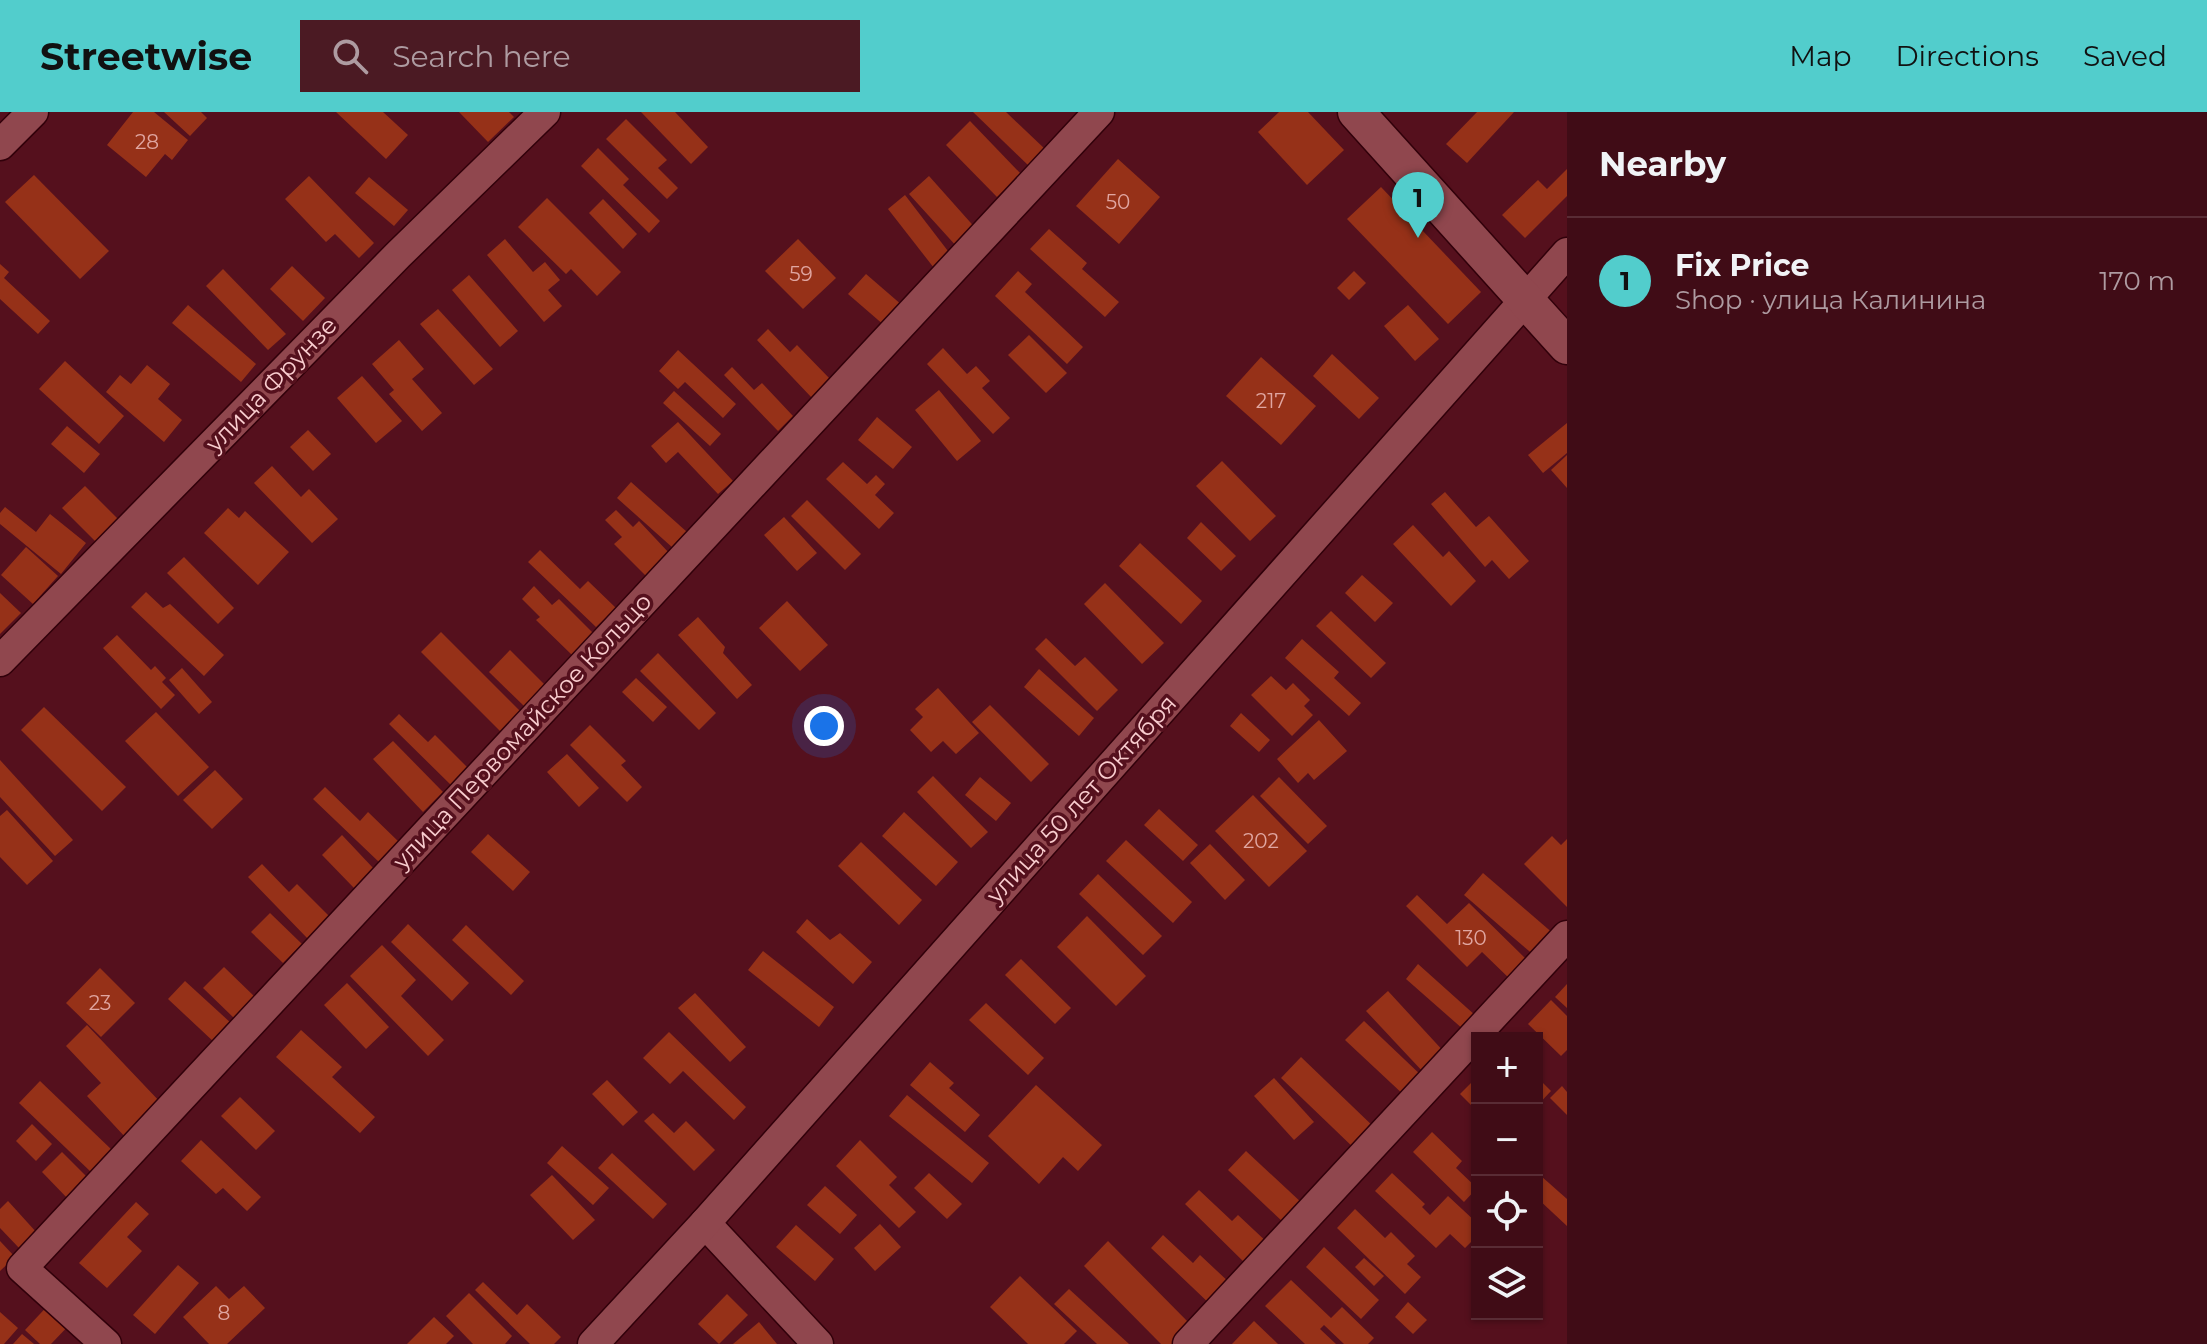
<!DOCTYPE html>
<html lang="en">
<head>
<meta charset="utf-8">
<style>
  :root { --surface:#400c16; --page:#4b1a23; --text:#f1f3f6; --muted:#ae9ba1; --line:#592c35; --accent:#52cdcc }
  body { margin:0; font-family:Montserrat,sans-serif; background:var(--page); color:var(--text) }
  .controls { position:absolute; right:24px; bottom:24px; display:grid; overflow:hidden; border-radius:0px; box-shadow:0 2px 6px #0004 }
  .controls button { width:72px; height:72px; display:grid; place-items:center; padding:0; border:0; border-bottom:2px solid var(--line); background:var(--surface); color:var(--text); font:40px sans-serif }
  .you { position:absolute; left:824px; top:614px; width:28px; height:28px; margin:-20px; border:6px solid #fff; border-radius:50%; background:#1a73e8; box-shadow:0 0 0 12px #1a73e833 }
  .badge { display:grid; place-items:center; width:52px; height:52px; border-radius:50%; background:var(--accent); color:#111; font-size:26px; font-weight:700 }
  .pin { position:absolute; translate:-50% -66px; filter:drop-shadow(0 2px 4px #0008) }
  .pin::after { content:''; position:absolute; top:42px; width:28px; height:24px; background:inherit; clip-path:polygon(0 0,100% 0,50% 100%) }
  .list { margin:0; padding:0; list-style:none }
  h2 { display:flex; justify-content:space-between; align-items:center; height:104px; margin:0; padding:0 32px; font-size:34px }
  h2 small { font-size:26px; font-weight:400; color:var(--muted) }
  .list li { display:grid; grid-template-columns:52px 1fr auto; gap:24px; align-items:center; box-sizing:border-box; height:128px; padding:0 32px; border-top:2px solid var(--line) }
  .list b { display:block; font-size:30px; white-space:nowrap }
  .list p { margin:0; font-size:26px; white-space:nowrap; color:var(--muted) }
  .list em { font-size:26px; font-style:normal; color:var(--muted) }
  .icon { flex:none; width:44px; height:44px; fill:none; stroke:currentColor; stroke-width:2; stroke-linecap:round; stroke-linejoin:round }
  .map { position:relative; flex:none; width:1567px; height:1232px; overflow:hidden }
  header { display:flex; align-items:center; gap:48px; box-sizing:border-box; height:112px; padding:0 40px; background:var(--accent); color:#111 }
  header strong { font-size:38px }
  nav { display:flex; gap:44px; margin-inline-start:auto; font-size:28px }
  .search { width:560px; height:72px; background:var(--page); display:flex; align-items:center; gap:20px; box-sizing:border-box; padding:0 28px; border-radius:0px; color:var(--muted); font-size:30px }
  main { display:flex }
  aside { flex:1; background:var(--surface) }
  .map>svg:first-child { display:block }
  .building { fill:#963118 }
  .lines { fill:none; stroke-linecap:round; stroke-linejoin:round }
  .minor-casing { stroke:#31000a; stroke-width:33 }
  .tertiary-casing { stroke:#31000a; stroke-width:39 }
  .minor { stroke:#90474e; stroke-width:30 }
  .tertiary { stroke:#90474e; stroke-width:36 }
  .labels { text-anchor:middle; dominant-baseline:central; stroke-width:7; stroke-linejoin:round; paint-order:stroke }
  .number-label { font-size:20px; fill:#e0a6a1 }
  .street-label { font-size:24px; fill:#f9cdcf; stroke:#55101d }
</style>
</head>
<body>
<header>
<strong>Streetwise</strong>
<div class="search"><svg class="icon" aria-label="search" viewBox="0 0 24 24"><circle cx="10" cy="10" r="6"/><path d="M15 15l6 6"/></svg>Search here</div>
<nav><a>Map</a><a>Directions</a><a>Saved</a></nav>
</header>
<main>
<div class="map">
<svg width="1567" height="1232" viewBox="0 0 1567 1232">
  <rect width="100%" height="100%" fill="#55101d"/>
  <g class="building">
    <polygon points="133,0 154,0 188,28 172,48 165,42 146,65 107,33"/>
    <polygon points="164,0 201,0 207,6 190,24"/>
    <polygon points="336,0 383,0 408,23 386,47"/>
    <polygon points="459,0 509,0 514,5 488,30"/>
    <polygon points="641,0 675,0 708,35 691,52"/>
    <polygon points="973,0 1006,0 1046,38 1030,55"/>
    <polygon points="1279,0 1308,0 1344,38 1307,73 1258,20"/>
    <polygon points="1477,0 1514,0 1467,51 1446,32"/>
    <polygon points="626,7 667,48 658,56 678,76 667,87 606,27"/>
    <polygon points="970,9 1021,62 997,85 946,33"/>
    <polygon points="598,36 629,67 623,73 660,109 649,121 581,54"/>
    <polygon points="1118,47 1160,85 1119,132 1076,94"/>
    <polygon points="1567,57 1567,84 1525,126 1502,103 1538,68 1547,77"/>
    <polygon points="34,63 109,139 80,167 5,90"/>
    <polygon points="309,64 374,131 359,146 335,122 326,130 285,87"/>
    <polygon points="929,64 978,119 958,136 909,82"/>
    <polygon points="369,65 408,98 394,114 355,81"/>
    <polygon points="1381,75 1481,180 1448,212 1347,107"/>
    <polygon points="905,83 951,143 934,156 888,97"/>
    <polygon points="547,86 621,160 597,184 571,157 566,162 518,115"/>
    <polygon points="603,87 637,122 623,137 589,101"/>
    <polygon points="1049,117 1087,151 1082,157 1119,190 1105,205 1030,137"/>
    <polygon points="505,127 533,160 545,150 560,168 548,178 562,194 544,210 487,143"/>
    <polygon points="798,127 836,166 803,197 765,159"/>
    <polygon points="0,152 9,160 4,166 50,209 38,222 0,187"/>
    <polygon points="292,154 325,186 303,209 270,177"/>
    <polygon points="223,157 286,222 268,238 206,174"/>
    <polygon points="1018,159 1032,172 1025,180 1083,235 1067,252 995,184"/>
    <polygon points="1354,159 1366,171 1349,188 1337,176"/>
    <polygon points="866,162 903,194 885,214 848,182"/>
    <polygon points="469,163 518,219 500,235 452,178"/>
    <polygon points="188,193 256,252 241,270 172,211"/>
    <polygon points="1408,193 1439,227 1415,249 1384,214"/>
    <polygon points="438,197 493,257 474,273 420,212"/>
    <polygon points="768,217 790,240 797,233 831,268 812,286 757,228"/>
    <polygon points="1029,223 1067,261 1046,281 1008,243"/>
    <polygon points="399,228 424,257 412,267 442,301 422,319 389,282 394,278 372,252"/>
    <polygon points="943,236 967,262 976,254 990,269 982,276 1010,306 993,322 927,252"/>
    <polygon points="678,238 736,292 723,306 685,270 678,277 659,259"/>
    <polygon points="1332,242 1379,286 1359,307 1313,264"/>
    <polygon points="1261,245 1316,294 1281,333 1226,284"/>
    <polygon points="65,249 124,304 99,332 39,277"/>
    <polygon points="147,253 170,272 158,287 182,308 164,330 106,280 120,263 131,272"/>
    <polygon points="732,255 754,278 762,271 793,304 778,319 724,263"/>
    <polygon points="362,264 402,309 376,331 337,286"/>
    <polygon points="939,278 981,329 957,349 915,298"/>
    <polygon points="674,279 721,322 710,334 663,291"/>
    <polygon points="877,305 912,335 893,357 858,328"/>
    <polygon points="678,310 733,369 718,382 678,340 666,351 651,334"/>
    <polygon points="1567,311 1567,341 1543,361 1528,343"/>
    <polygon points="67,314 100,342 84,361 51,332"/>
    <polygon points="308,318 331,342 313,359 290,335"/>
    <polygon points="1567,343 1567,376 1551,358"/>
    <polygon points="1222,349 1276,404 1250,429 1196,374"/>
    <polygon points="843,350 867,372 876,363 885,372 875,383 894,401 879,417 826,367"/>
    <polygon points="272,354 301,385 309,377 338,407 312,431 254,371"/>
    <polygon points="631,370 687,420 673,436 617,386"/>
    <polygon points="85,374 118,407 96,430 62,396"/>
    <polygon points="1445,380 1476,415 1489,404 1529,449 1509,467 1492,448 1485,455 1431,392"/>
    <polygon points="807,388 861,442 845,458 791,404"/>
    <polygon points="5,395 36,420 50,402 86,431 61,462 0,412 0,401"/>
    <polygon points="228,396 239,406 245,399 289,440 258,473 204,421"/>
    <polygon points="616,398 633,415 639,409 670,442 647,465 614,432 622,425 605,408"/>
    <polygon points="784,405 817,441 797,459 764,423"/>
    <polygon points="1201,410 1236,444 1221,459 1187,426"/>
    <polygon points="1413,413 1443,445 1449,439 1476,469 1451,494 1393,432"/>
    <polygon points="1140,431 1202,489 1181,512 1119,454"/>
    <polygon points="26,435 58,464 33,492 1,463"/>
    <polygon points="540,438 580,477 588,469 616,496 596,515 528,450"/>
    <polygon points="184,445 234,496 218,512 167,461"/>
    <polygon points="1362,463 1393,491 1375,510 1345,481"/>
    <polygon points="1105,471 1164,531 1142,552 1084,492"/>
    <polygon points="534,474 552,493 559,487 593,521 572,543 536,508 540,505 522,487"/>
    <polygon points="146,480 163,496 170,492 224,543 204,564 131,495"/>
    <polygon points="0,481 21,501 0,522"/>
    <polygon points="787,489 828,533 800,559 759,516"/>
    <polygon points="1331,499 1386,551 1371,566 1316,514"/>
    <polygon points="698,505 725,535 723,541 752,573 737,587 678,523"/>
    <polygon points="441,520 521,600 501,620 421,540"/>
    <polygon points="117,523 151,558 155,554 166,566 162,570 175,583 161,597 103,536"/>
    <polygon points="1046,526 1075,554 1085,545 1118,578 1097,599 1035,537"/>
    <polygon points="1302,527 1339,560 1334,566 1361,591 1349,604 1285,546"/>
    <polygon points="510,538 546,574 525,595 489,560"/>
    <polygon points="658,541 716,601 699,618 640,559"/>
    <polygon points="182,556 212,590 199,602 169,568"/>
    <polygon points="1039,557 1094,606 1079,624 1024,575"/>
    <polygon points="1271,564 1286,578 1293,571 1310,588 1304,594 1313,603 1292,624 1251,583"/>
    <polygon points="636,566 667,595 653,610 622,580"/>
    <polygon points="938,576 979,621 956,642 943,629 931,640 910,618 923,605 915,597"/>
    <polygon points="990,593 1049,652 1031,670 972,610"/>
    <polygon points="44,595 126,675 102,699 21,618"/>
    <polygon points="156,600 209,655 178,684 125,629"/>
    <polygon points="1241,601 1270,628 1259,640 1230,614"/>
    <polygon points="399,602 428,630 435,623 470,658 453,675 389,612"/>
    <polygon points="1319,608 1347,639 1314,668 1308,661 1298,671 1277,647"/>
    <polygon points="590,613 626,649 621,653 642,675 627,690 570,633"/>
    <polygon points="393,629 443,680 423,700 373,647"/>
    <polygon points="567,642 599,676 579,695 547,660"/>
    <polygon points="0,648 73,728 55,744 0,685"/>
    <polygon points="215,658 243,687 212,717 183,688"/>
    <polygon points="933,664 988,720 971,736 917,680"/>
    <polygon points="980,665 1011,691 996,709 965,683"/>
    <polygon points="1279,665 1327,714 1308,732 1260,684"/>
    <polygon points="325,675 360,709 368,700 400,731 380,751 313,687"/>
    <polygon points="1253,683 1307,739 1269,775 1215,719"/>
    <polygon points="1159,697 1198,733 1183,749 1144,713"/>
    <polygon points="7,698 53,749 27,773 0,745 0,704"/>
    <polygon points="904,700 958,750 936,774 882,724"/>
    <polygon points="488,722 530,760 513,779 471,740"/>
    <polygon points="342,723 374,757 354,776 322,743"/>
    <polygon points="1552,724 1561,733 1567,727 1567,795 1524,752"/>
    <polygon points="1126,728 1192,790 1173,811 1106,749"/>
    <polygon points="861,730 922,788 899,813 838,754"/>
    <polygon points="1210,732 1245,768 1225,788 1190,751"/>
    <polygon points="262,752 289,780 297,772 331,806 309,828 248,765"/>
    <polygon points="1483,761 1555,823 1536,845 1464,783"/>
    <polygon points="1098,762 1162,824 1143,843 1079,782"/>
    <polygon points="1417,783 1447,812 1469,791 1530,851 1512,869 1482,840 1467,855 1406,794"/>
    <polygon points="270,801 302,832 283,851 251,820"/>
    <polygon points="1087,804 1146,864 1116,894 1057,835"/>
    <polygon points="807,807 830,828 840,821 872,850 853,872 796,820"/>
    <polygon points="408,812 469,871 452,889 391,830"/>
    <polygon points="466,813 524,869 511,883 452,828"/>
    <polygon points="382,833 416,868 401,884 444,928 428,944 350,864"/>
    <polygon points="763,839 834,895 819,915 748,858"/>
    <polygon points="1021,847 1071,896 1055,912 1005,863"/>
    <polygon points="1418,852 1476,904 1464,918 1406,867"/>
    <polygon points="224,855 256,886 235,907 203,876"/>
    <polygon points="100,856 135,891 101,925 66,891"/>
    <polygon points="185,869 232,912 215,931 168,887"/>
    <polygon points="347,871 389,915 366,937 324,893"/>
    <polygon points="1567,872 1567,896 1555,885"/>
    <polygon points="1388,879 1446,942 1425,962 1366,899"/>
    <polygon points="695,881 746,935 730,950 678,896"/>
    <polygon points="1551,888 1567,904 1567,938 1561,944 1528,912"/>
    <polygon points="986,891 1044,946 1028,963 969,908"/>
    <polygon points="1364,909 1424,966 1406,985 1345,928"/>
    <polygon points="87,913 162,992 126,1026 87,984 101,971 66,934"/>
    <polygon points="301,918 342,955 332,965 375,1005 360,1021 276,945"/>
    <polygon points="669,920 746,995 734,1008 683,959 670,972 643,946"/>
    <polygon points="1301,945 1377,1018 1357,1039 1281,966"/>
    <polygon points="930,950 954,971 949,976 980,1003 965,1020 910,973"/>
    <polygon points="1537,965 1551,979 1537,994"/>
    <polygon points="1274,966 1314,1010 1294,1028 1254,984"/>
    <polygon points="1475,967 1477,969 1477,999 1460,982"/>
    <polygon points="607,968 638,1000 623,1014 592,982"/>
    <polygon points="40,969 113,1039 92,1061 19,991"/>
    <polygon points="1036,973 1102,1033 1078,1059 1063,1045 1039,1072 988,1024"/>
    <polygon points="1562,974 1567,980 1567,1003 1550,986"/>
    <polygon points="907,983 989,1051 972,1071 889,1004"/>
    <polygon points="240,985 275,1019 256,1038 221,1004"/>
    <polygon points="653,1001 674,1021 686,1009 715,1038 694,1059 644,1009"/>
    <polygon points="32,1012 52,1032 36,1049 16,1029"/>
    <polygon points="1432,1020 1462,1049 1456,1056 1477,1076 1464,1090 1413,1040"/>
    <polygon points="201,1028 261,1085 247,1099 223,1076 216,1082 181,1049"/>
    <polygon points="860,1028 897,1065 889,1073 916,1100 899,1116 836,1054"/>
    <polygon points="562,1034 609,1076 593,1093 547,1051"/>
    <polygon points="1246,1039 1303,1092 1285,1112 1228,1058"/>
    <polygon points="62,1040 91,1069 70,1089 42,1060"/>
    <polygon points="612,1041 667,1092 653,1107 598,1056"/>
    <polygon points="929,1061 962,1092 947,1107 914,1076"/>
    <polygon points="1392,1061 1425,1092 1422,1095 1430,1103 1448,1084 1477,1111 1477,1124 1465,1136 1450,1122 1436,1136 1375,1079"/>
    <polygon points="552,1063 595,1108 573,1128 530,1083"/>
    <polygon points="1541,1064 1567,1087 1567,1114 1537,1086 1537,1068"/>
    <polygon points="825,1074 857,1103 840,1122 807,1093"/>
    <polygon points="1199,1078 1232,1109 1238,1103 1270,1133 1249,1155 1185,1092"/>
    <polygon points="8,1089 37,1121 20,1137 0,1116 0,1097"/>
    <polygon points="136,1090 149,1102 127,1125 142,1139 107,1176 79,1151"/>
    <polygon points="1355,1097 1385,1126 1391,1120 1415,1144 1407,1152 1421,1165 1405,1182 1337,1116"/>
    <polygon points="880,1112 901,1135 875,1159 854,1136"/>
    <polygon points="796,1113 834,1147 815,1169 776,1135"/>
    <polygon points="1163,1123 1193,1151 1200,1143 1232,1173 1212,1194 1151,1136"/>
    <polygon points="0,1129 15,1145 0,1159"/>
    <polygon points="1108,1129 1192,1214 1174,1232 1161,1232 1084,1154"/>
    <polygon points="1324,1135 1379,1188 1361,1207 1306,1155"/>
    <polygon points="1364,1146 1384,1164 1374,1174 1355,1155"/>
    <polygon points="178,1153 199,1171 155,1222 133,1203"/>
    <polygon points="1020,1164 1077,1219 1064,1232 1028,1232 990,1195"/>
    <polygon points="1291,1168 1331,1206 1342,1195 1374,1226 1368,1232 1344,1232 1324,1213 1320,1217 1336,1232 1305,1232 1265,1194"/>
    <polygon points="483,1170 517,1203 527,1192 561,1225 554,1232 530,1232 475,1178"/>
    <polygon points="216,1174 229,1187 244,1174 265,1196 227,1232 209,1232 183,1205"/>
    <polygon points="1069,1177 1129,1232 1097,1232 1054,1192"/>
    <polygon points="469,1181 512,1224 505,1232 473,1232 446,1204"/>
    <polygon points="727,1182 748,1203 719,1232 698,1212"/>
    <polygon points="53,1188 74,1208 51,1232 40,1232 25,1218"/>
    <polygon points="1408,1190 1427,1208 1413,1222 1395,1205"/>
    <polygon points="0,1200 18,1216 4,1232 0,1232"/>
    <polygon points="434,1205 454,1224 446,1232 407,1232"/>
    <polygon points="1254,1209 1278,1232 1232,1232"/>
    <polygon points="759,1210 777,1232 733,1232"/>
    <polygon points="22,1222 34,1232 13,1232"/>
  </g>
  <g class="lines">
    <g class="minor-casing">
      <g id="minor">
        <polyline points="0,33 33,0"/>
        <polyline points="0,549 398,143 545,0"/>
        <polyline points="705,1111 818,1232"/>
        <polyline points="106,1232 22,1156 1099,0"/>
        <polyline points="593,1232 705,1111 1567,141"/>
        <polyline points="1188,1232 1567,824"/>
      </g>
    </g>
    <g class="tertiary-casing">
      <polyline id="tertiary" points="1356,0 1567,234"/>
    </g>
    <use href="#minor" class="minor"/>
    <use href="#tertiary" class="tertiary"/>
  </g>
  <g class="labels">
    <g class="number-label">
      <text x="147" y="30">28</text>
      <text x="1118" y="90">50</text>
      <text x="801" y="162">59</text>
      <text x="1271" y="289">217</text>
      <text x="1261" y="729">202</text>
      <text x="1471" y="826">130</text>
      <text x="100" y="891">23</text>
      <text x="224" y="1201">8</text>
    </g>
    <g class="street-label">
      <text transform="translate(271 272) rotate(-46)">улица Фрунзе</text>
      <text transform="translate(522 619) rotate(-47)">улица Первомайское Кольцо</text>
      <text transform="translate(1081 687) rotate(-48)">улица 50 лет Октября</text>
    </g>
  </g>
</svg>
<div class="controls">
<button>+</button>
<button>−</button>
<button><svg class="icon" aria-label="locate" viewBox="0 0 24 24"><circle cx="12" cy="12" r="6"/><path d="M12 2v4M12 18v4M2 12h4M18 12h4"/></svg></button>
<button><svg class="icon" aria-label="layers" viewBox="0 0 24 24"><path d="M12 4l9 5-9 5-9-5zM3 14l9 5 9-5"/></svg></button>
</div>
<div class="you"></div>
<div class="pin badge" style="left:1418px;top:126px">1</div>
</div>
<aside>
<h2>Nearby<small></small></h2>
<ul class="list">
<li><span class="badge">1</span><div><b>Fix Price</b><p>Shop · улица Калинина</p></div><em>170 m</em></li>
</ul>
</aside>
</main>
</body>
</html>
